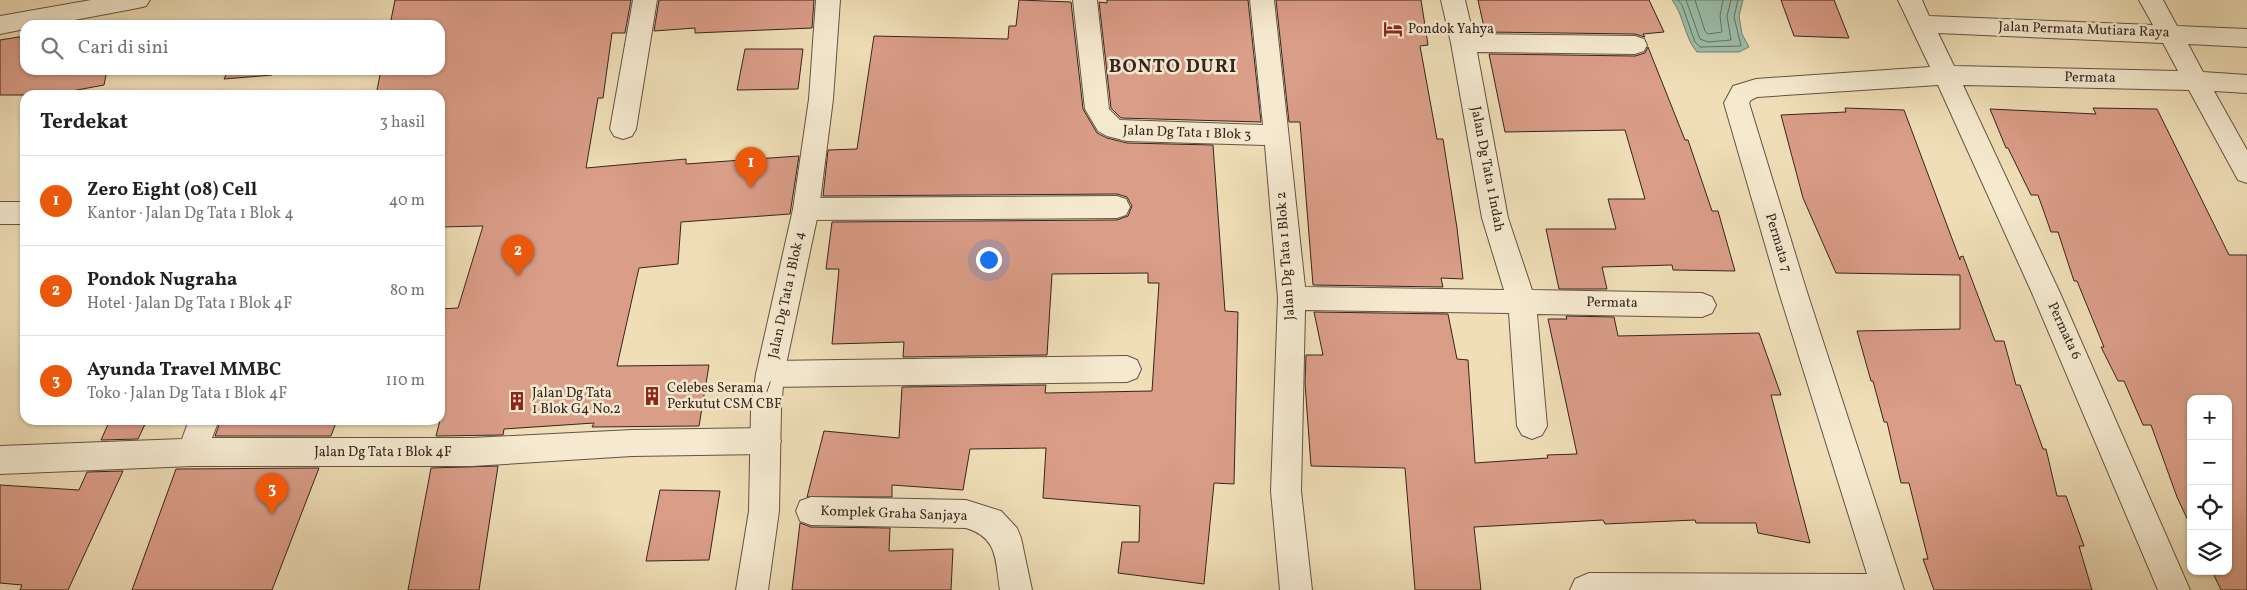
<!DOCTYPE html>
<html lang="id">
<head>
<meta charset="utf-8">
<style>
  :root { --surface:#fff; --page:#f2f2f2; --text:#202124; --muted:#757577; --line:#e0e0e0; --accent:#ea580c }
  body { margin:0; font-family:Vollkorn,serif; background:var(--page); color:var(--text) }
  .controls { position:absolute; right:15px; bottom:15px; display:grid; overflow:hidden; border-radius:10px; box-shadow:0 1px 4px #0004 }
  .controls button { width:45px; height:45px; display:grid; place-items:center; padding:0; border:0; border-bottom:1px solid var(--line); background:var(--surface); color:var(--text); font:25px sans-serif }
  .you { position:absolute; left:988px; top:259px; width:18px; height:18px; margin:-12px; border:4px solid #fff; border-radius:50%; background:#1a73e8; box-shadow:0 0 0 8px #1a73e833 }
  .badge { display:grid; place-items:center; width:32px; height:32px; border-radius:50%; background:var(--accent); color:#fff; font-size:16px; font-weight:700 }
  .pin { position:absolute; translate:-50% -41px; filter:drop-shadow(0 1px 2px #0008) }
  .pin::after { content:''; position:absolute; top:26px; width:18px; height:15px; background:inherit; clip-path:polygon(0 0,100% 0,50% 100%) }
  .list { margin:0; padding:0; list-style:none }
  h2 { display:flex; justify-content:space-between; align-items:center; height:65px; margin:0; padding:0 20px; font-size:21px }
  h2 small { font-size:16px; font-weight:400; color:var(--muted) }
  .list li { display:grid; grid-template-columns:32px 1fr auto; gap:15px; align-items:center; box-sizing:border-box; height:90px; padding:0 20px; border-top:1px solid var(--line) }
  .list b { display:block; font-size:19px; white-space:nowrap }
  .list p { margin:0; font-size:16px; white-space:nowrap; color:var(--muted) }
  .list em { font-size:16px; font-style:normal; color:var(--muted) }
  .icon { flex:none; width:28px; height:28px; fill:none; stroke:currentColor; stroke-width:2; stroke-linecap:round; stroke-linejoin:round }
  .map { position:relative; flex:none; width:2247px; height:590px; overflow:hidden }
  .search { position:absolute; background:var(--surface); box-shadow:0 1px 4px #0004; left:20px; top:20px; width:425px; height:55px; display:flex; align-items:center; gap:12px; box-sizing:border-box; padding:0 18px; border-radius:15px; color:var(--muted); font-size:19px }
  .panel { position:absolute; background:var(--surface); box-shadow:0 1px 4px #0004; left:20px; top:90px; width:425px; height:335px; border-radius:15px }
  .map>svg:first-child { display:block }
  .water { fill:#9bbda9; stroke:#738071 }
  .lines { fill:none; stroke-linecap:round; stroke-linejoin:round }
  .shore { stroke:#687164; stroke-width:1 }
  .building { fill:#da9d88; stroke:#36251e }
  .minor-casing { stroke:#645344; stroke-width:2 }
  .tertiary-casing { stroke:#645344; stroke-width:2 }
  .minor { fill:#f5ead0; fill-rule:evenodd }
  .tertiary { fill:#f5ead0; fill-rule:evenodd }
  .labels { text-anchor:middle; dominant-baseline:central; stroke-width:5; stroke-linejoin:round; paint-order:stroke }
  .poi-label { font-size:14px; fill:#36251e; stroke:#f5ead0; text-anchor:start }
  .street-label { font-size:14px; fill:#36251e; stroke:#f5ead0 }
  .district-label { font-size:19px; font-weight:bold; letter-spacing:1px; fill:#36251e; stroke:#f5ead0 }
</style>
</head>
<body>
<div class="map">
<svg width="2247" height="590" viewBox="0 0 2247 590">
  <rect width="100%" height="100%" fill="#efdeb7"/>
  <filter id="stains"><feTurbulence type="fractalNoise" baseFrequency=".004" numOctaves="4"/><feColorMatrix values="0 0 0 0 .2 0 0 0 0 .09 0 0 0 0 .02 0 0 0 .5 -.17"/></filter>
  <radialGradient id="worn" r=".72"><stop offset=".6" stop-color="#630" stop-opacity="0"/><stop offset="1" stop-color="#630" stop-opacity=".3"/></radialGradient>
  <path class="water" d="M1672 0H1743L1739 16 1742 34 1749 47 1739 52H1697C1684 37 1684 15 1672 0Z"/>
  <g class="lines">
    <g class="shore">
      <polyline points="1678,0 1682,5 1695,42 1700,47 1741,46 1734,17 1738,0"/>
      <polyline points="1686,0 1700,39 1708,42 1731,40 1727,16 1731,0"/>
      <polyline points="1695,0 1705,31 1708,34 1722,32 1720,16 1723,0"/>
    </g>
  </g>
  <g class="building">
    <polygon points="395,0 631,0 625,33 612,33 603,98 598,98 586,168 686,159 686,164 799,156 790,214 681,222 678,264 639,268 617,366 709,365 699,426 592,427 594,423 504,429 503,435 436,436 440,420 440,309 458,308 483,226 440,227 440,95 376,95 381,70 440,70 440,25 390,25"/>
    <polygon points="659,0 814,0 812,28 695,33 695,28 654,31"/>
    <polygon points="1019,0 1071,2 1083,109 1097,133 1107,138 1127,143 1213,145 1225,311 1238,312 1234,484 1214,483 1204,584 1118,573 1122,542 1139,542 1140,506 1043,498 1046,448 970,449 963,490 892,485 892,497 807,497 824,431 899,438 902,387 1046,385 1045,393 1152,391 1159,283 1148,283 1148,273 1052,274 1047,355 903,357 904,342 832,344 839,269 826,269 832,222 1117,220 1128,216 1132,206 1127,197 1117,194 823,196 828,150 857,149 874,36 1008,39 1009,26 1016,26"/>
    <polygon points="1107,0 1248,0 1261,122 1121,118 1111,108 1099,2 1107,3"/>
    <polygon points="1276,0 1421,0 1428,45 1420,46 1437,139 1443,139 1457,228 1463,279 1441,278 1443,287 1313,285 1300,122 1289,122"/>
    <polygon points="1478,0 1649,0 1664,32 1643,34 1645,37 1635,34 1485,32"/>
    <polygon points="1781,0 1834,0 1849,38 1794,36"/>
    <polygon points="25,36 25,70 107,70 104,85 50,95 0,95 0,40"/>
    <polygon points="1648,47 1685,140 1688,140 1712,211 1718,211 1735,271 1673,270 1672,265 1602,267 1607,289 1559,289 1546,229 1616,229 1608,199 1645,199 1625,130 1505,132 1489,54 1635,56 1645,53"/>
    <polygon points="745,49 803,49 798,89 737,90"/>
    <polygon points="228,70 273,70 272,75 224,79"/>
    <polygon points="1845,108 1904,110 1960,260 1960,257 1963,256 1995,341 2004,341 2016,385 2020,385 2043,449 2046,449 2057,496 2066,496 2084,546 2079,546 2092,590 1934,590 1923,559 1928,559 1909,483 1901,483 1887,422 1884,422 1873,381 1871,381 1857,331 1960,329 1960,275 1836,273 1803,198 1781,115 1846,112"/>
    <polygon points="2093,108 2157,109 2229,255 2247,255 2247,590 2221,590 2212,571 2228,571 2228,399 2191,399 2191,527 2177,497 2151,425 2143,425 2124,381 2118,381 2101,347 2104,347 2077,281 2074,281 2058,232 2051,232 2038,195 2031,195 2008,148 2006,148 1990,109 2096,114"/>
    <polygon points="1314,312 1448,314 1457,359 1468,360 1475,463 1548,458 1547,455 1577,454 1548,319 1567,319 1566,316 1614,317 1618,336 1759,333 1781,395 1771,395 1810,543 1758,533 1756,523 1696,523 1695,520 1605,524 1603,520 1474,527 1481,590 1415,590 1405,468 1311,466 1305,383 1306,355 1323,355"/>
    <polygon points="110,420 147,420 138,439 101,440"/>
    <polygon points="221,420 337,420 331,436 215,436"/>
    <polygon points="498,466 479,590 408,590 431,468"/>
    <polygon points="319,468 272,590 132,590 176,469"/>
    <polygon points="123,471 68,590 20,590 22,585 0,583 0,485 79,490 87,472"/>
    <polygon points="660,490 720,491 709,560 646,561"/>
    <polygon points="800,523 811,527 890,528 889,551 953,549 951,590 792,590"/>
  </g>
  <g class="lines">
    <g class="minor-casing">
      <g id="minor">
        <polygon points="91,0 150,0 146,6 138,8 48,25 25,25 25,29 0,34 0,16"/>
        <polygon points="633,0 657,0 636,129 632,136 623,139 614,136 610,129"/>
        <polygon points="1073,0 1097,0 1109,109 1120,120 1263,125 1250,0 1274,0 1305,287 1504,290 1482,218 1451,43 1441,0 1465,0 1473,34 1635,36 1644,39 1647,45 1644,51 1635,54 1477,52 1508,218 1532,290 1702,293 1712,297 1716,305 1712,313 1702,317 1537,314 1547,426 1542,435 1532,439 1522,435 1517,426 1509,313 1305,310 1301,491 1312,590 1280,590 1271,491 1278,298 1265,145 1127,141 1107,136 1098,131 1085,109"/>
        <path d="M1898 0H1922L1929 16 2153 25 2139 0H2163L2177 26 2247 29V47L2188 44 2203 72 2247 75V93L2214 91 2247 150V183L2238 180 2189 90 1963 85 2060 293 2190 590H2158L2032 293 1938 85 1757 97 1751 100 1749 103 1806 289 1904 590H1570L1575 579 1589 573 1867 574 1778 289 1724 103 1733 86 1756 79 1930 67ZM1938 33 2163 43 2178 71 1954 66Z"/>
        <polygon points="1117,196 1126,199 1130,207 1126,215 1117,218 806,220 797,217 793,209 797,201 806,198"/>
        <rect x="0" y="202" width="25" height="22"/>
        <polygon points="1127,356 1137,360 1141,369 1137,378 1127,382 770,387 760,383 756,374 760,365 770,361"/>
        <polygon points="189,420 219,420 212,438 472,438 632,430 766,428 776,432 781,441 776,450 766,454 632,456 472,466 192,466 0,474 0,446 182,439"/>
        <path d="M811 497 966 500 1001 511 1017 528 1021 538 1032 590H1000C995 561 999 538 966 528L811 525 800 521 796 511 800 501Z"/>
      </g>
    </g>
    <g class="tertiary-casing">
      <polygon id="tertiary" points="816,0 840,0 833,99 819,209 784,374 781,409 779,511 768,590 736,590 749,511 751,409 756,374 793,209 809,99"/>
    </g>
    <use href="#minor" class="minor"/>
    <use href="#tertiary" class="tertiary"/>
  </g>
  <defs>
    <g id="hotel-bare" transform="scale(1.5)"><path d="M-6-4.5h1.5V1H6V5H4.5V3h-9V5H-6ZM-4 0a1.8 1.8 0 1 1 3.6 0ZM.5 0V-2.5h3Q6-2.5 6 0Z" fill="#8f2418" stroke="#f5ead0" stroke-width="2.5" paint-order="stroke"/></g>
    <g id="building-bare" transform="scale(1.5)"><path d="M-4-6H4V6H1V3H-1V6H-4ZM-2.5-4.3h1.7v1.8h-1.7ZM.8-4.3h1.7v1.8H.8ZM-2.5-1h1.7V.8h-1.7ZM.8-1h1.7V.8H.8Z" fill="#8f2418" stroke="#f5ead0" stroke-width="2.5" paint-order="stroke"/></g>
  </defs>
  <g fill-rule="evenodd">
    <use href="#hotel-bare" x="1393" y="29"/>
    <use href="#building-bare" x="652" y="396"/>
    <use href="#building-bare" x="517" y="401"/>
  </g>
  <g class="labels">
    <g class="poi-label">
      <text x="1408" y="29">Pondok Yahya</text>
      <text x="667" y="388">Celebes Serama /<tspan x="667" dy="16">Perkutut CSM CBF</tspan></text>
      <text x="532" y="393">Jalan Dg Tata<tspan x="532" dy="16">1 Blok G4 No.2</tspan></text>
    </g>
    <g class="street-label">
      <text transform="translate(2084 30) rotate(2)">Jalan Permata Mutiara Raya</text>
      <text transform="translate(2090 78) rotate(1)">Permata</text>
      <text transform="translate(1187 133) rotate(2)">Jalan Dg Tata 1 Blok 3</text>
      <text transform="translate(1487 169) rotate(79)">Jalan Dg Tata 1 Indah</text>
      <text transform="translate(1778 243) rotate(73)">Permata 7</text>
      <text transform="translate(1286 256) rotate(-94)">Jalan Dg Tata 1 Blok 2</text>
      <text transform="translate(787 295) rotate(-78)">Jalan Dg Tata 1 Blok 4</text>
      <text transform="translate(1612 303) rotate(1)">Permata</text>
      <text transform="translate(2064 331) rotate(65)">Permata 6</text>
      <text x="383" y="452">Jalan Dg Tata 1 Blok 4F</text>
      <text transform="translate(894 514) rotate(2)">Komplek Graha Sanjaya</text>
    </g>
    <g class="district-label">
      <text x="1173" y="67">BONTO DURI</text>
    </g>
  </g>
  <rect width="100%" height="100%" filter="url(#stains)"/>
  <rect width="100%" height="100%" fill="url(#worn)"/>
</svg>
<div class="controls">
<button>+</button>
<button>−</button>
<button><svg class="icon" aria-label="locate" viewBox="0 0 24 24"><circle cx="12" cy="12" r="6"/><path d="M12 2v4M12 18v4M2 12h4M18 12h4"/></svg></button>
<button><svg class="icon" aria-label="layers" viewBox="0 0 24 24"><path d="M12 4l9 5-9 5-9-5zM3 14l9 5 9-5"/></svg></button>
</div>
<div class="you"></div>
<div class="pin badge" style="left:751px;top:188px">1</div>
<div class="pin badge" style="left:518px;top:276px">2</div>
<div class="pin badge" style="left:272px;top:514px">3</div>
<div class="search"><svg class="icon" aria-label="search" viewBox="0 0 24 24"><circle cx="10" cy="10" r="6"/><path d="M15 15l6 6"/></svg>Cari di sini</div>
<section class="panel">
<h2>Terdekat<small>3 hasil</small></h2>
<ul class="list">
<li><span class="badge">1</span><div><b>Zero Eight (08) Cell</b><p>Kantor · Jalan Dg Tata 1 Blok 4</p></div><em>40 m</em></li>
<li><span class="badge">2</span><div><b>Pondok Nugraha</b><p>Hotel · Jalan Dg Tata 1 Blok 4F</p></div><em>80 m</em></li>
<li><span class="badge">3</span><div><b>Ayunda Travel MMBC</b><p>Toko · Jalan Dg Tata 1 Blok 4F</p></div><em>110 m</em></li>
</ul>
</section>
</div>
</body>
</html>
